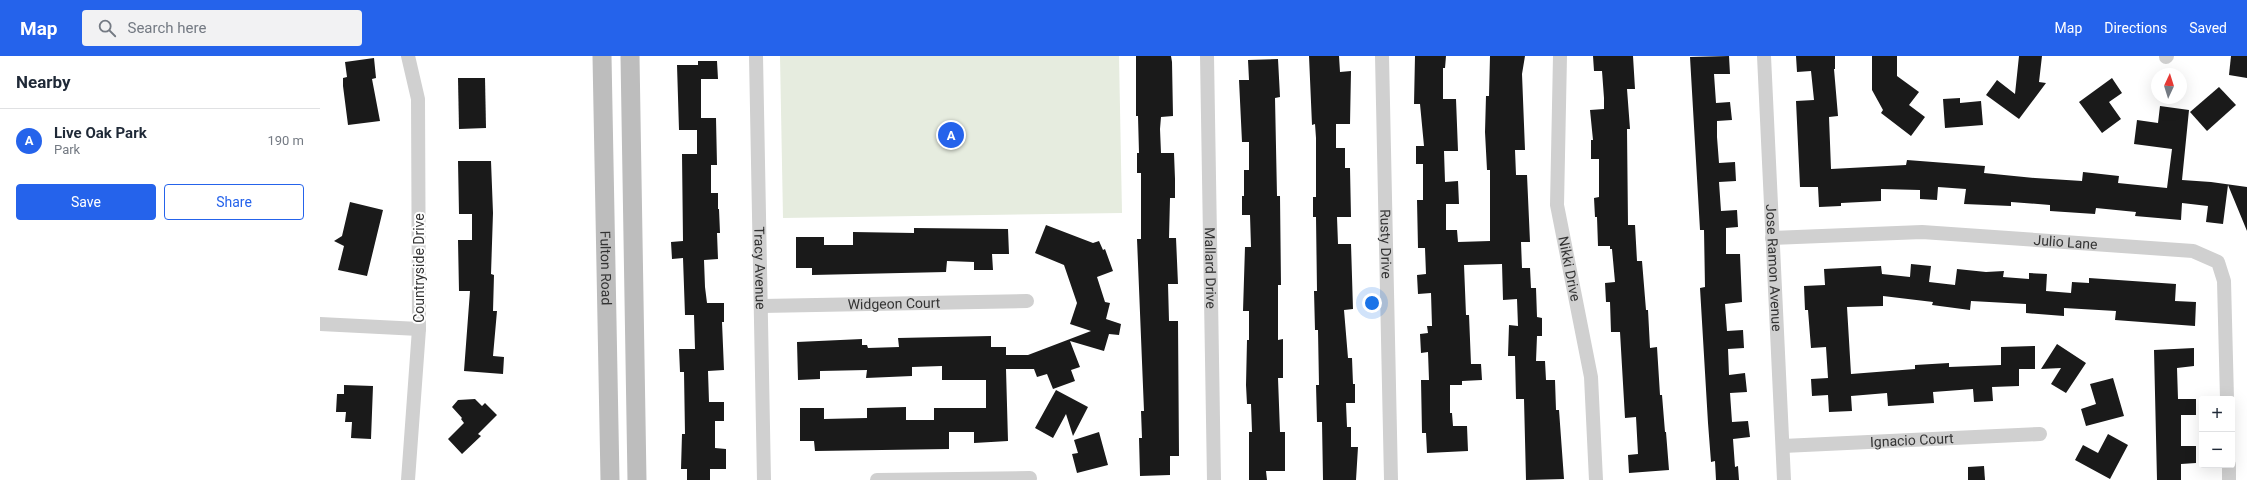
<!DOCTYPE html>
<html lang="en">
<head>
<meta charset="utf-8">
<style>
  :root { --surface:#fff; --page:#f2f2f3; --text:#1f2937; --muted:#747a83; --line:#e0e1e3; --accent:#2563eb }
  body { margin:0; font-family:Roboto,sans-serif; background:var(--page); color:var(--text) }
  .controls { position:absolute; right:12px; bottom:12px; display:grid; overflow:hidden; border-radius:4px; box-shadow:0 4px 16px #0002 }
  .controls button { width:36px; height:36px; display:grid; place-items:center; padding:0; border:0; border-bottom:1px solid var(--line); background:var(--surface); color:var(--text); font:20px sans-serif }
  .compass { position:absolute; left:1831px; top:12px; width:36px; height:36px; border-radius:50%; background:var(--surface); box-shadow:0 4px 16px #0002; rotate:4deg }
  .you { position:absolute; left:1052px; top:247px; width:14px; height:14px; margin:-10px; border:3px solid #fff; border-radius:50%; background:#1a73e8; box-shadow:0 0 0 6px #1a73e833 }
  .badge { display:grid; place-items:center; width:26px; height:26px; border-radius:50%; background:var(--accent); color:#fff; font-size:13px; font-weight:700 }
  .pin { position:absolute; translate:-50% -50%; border:2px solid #fff; box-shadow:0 1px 4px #0006 }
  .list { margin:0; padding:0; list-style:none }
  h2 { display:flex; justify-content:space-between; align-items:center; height:52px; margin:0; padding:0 16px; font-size:17px }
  h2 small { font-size:13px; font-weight:400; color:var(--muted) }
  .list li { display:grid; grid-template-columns:26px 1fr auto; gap:12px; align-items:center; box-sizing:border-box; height:64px; padding:0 16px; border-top:1px solid var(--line) }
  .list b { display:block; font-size:15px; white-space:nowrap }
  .list p { margin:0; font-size:13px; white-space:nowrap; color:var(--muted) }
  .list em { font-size:13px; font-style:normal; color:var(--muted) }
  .actions { display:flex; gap:8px; padding:12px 16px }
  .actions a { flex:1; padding:9px 0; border:1px solid var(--accent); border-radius:4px; text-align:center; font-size:14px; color:var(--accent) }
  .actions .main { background:var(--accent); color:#fff }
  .icon { flex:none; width:22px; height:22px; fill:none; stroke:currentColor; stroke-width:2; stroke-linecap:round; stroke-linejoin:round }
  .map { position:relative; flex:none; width:1927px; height:424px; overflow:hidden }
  header { display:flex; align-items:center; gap:24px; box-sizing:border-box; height:56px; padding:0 20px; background:var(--accent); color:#fff }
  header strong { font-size:19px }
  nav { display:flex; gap:22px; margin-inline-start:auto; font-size:14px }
  .search { width:280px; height:36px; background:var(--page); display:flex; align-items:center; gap:10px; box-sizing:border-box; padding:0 14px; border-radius:4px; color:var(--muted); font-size:15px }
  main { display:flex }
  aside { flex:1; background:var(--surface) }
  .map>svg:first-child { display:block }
  .park { fill:#e6ecdf }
  .building { fill:#1a1a1a }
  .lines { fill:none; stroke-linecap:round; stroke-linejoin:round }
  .minor { stroke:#d0d0d0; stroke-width:14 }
  .secondary { stroke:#bdbdbd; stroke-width:19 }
  .labels { text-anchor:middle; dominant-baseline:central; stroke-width:4; stroke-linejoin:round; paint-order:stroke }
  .street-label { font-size:14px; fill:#333; stroke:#fff }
</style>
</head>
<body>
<header>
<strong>Map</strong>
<div class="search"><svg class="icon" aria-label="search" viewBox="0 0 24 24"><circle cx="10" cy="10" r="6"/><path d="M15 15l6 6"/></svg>Search here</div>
<nav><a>Map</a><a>Directions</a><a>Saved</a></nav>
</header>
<main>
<aside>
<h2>Nearby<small></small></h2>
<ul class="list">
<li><span class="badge">A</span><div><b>Live Oak Park</b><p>Park</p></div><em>190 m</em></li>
</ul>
<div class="actions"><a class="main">Save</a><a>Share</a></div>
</aside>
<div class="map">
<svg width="1927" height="424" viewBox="0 0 1927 424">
  <rect width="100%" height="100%" fill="#fff"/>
  <polygon class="park" points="460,0 799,0 802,157 463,162"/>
  <g class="building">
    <polygon points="816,0 851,0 852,6 853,60 841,61 840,73 841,97 854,97 855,123 855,142 850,142 849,182 856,182 858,228 848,228 849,265 858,265 859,400 850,400 850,419 820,420 819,382 822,382 821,355 824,355 817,183 821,183 821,117 817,117 817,97 819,97 818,60 816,60"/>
    <polygon points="989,0 1019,0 1020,16 1031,15 1030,68 1016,68 1016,92 1025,92 1025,112 1030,112 1031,161 1017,161 1018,188 1031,188 1033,253 1024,254 1028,302 1032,302 1033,328 1035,328 1035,347 1026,347 1027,371 1031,371 1031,391 1038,391 1036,424 1003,424 1002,366 997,366 996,329 999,329 998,274 995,274 994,235 997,235 996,161 993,161 993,141 996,141 996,82 995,68 992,69"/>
    <polygon points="1095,0 1126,0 1125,12 1123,12 1123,43 1136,43 1138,95 1124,95 1125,126 1138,125 1139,148 1126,148 1126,174 1137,174 1138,186 1170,185 1170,114 1167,114 1165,76 1166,40 1169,40 1170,0 1205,0 1202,18 1205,94 1195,94 1196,119 1207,119 1210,186 1201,186 1202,212 1210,212 1211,232 1216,232 1217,261 1222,262 1222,280 1217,280 1216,305 1225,305 1226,324 1235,324 1236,354 1239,354 1244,423 1206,424 1204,343 1196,343 1195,300 1188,300 1189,269 1198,270 1197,243 1183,244 1182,208 1144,209 1146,259 1149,259 1151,308 1161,308 1162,324 1142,325 1142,329 1130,329 1130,357 1132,357 1133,370 1147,370 1148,395 1107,397 1106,377 1102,377 1101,324 1109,324 1108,296 1101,297 1100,278 1108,277 1107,270 1112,270 1111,237 1098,238 1097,219 1106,218 1105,192 1098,192 1097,144 1103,144 1103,108 1096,108 1096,90 1104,90 1100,48 1094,48"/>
    <polygon points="1273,0 1313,0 1315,33 1307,33 1310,73 1307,73 1308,169 1315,169 1317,205 1322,205 1326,254 1328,254 1330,292 1337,291 1340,339 1342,339 1345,376 1346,376 1349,414 1309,417 1308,399 1318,398 1316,361 1305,362 1300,276 1291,276 1290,246 1286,246 1285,227 1295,226 1292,193 1290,193 1290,190 1278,190 1277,161 1275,161 1274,142 1279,141 1279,103 1271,103 1271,84 1273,84 1270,54 1284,53 1284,42 1282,15 1274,15"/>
    <polygon points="1409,0 1410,18 1394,18 1396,47 1410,46 1412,64 1397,65 1397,81 1399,107 1415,106 1416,125 1399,126 1401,155 1417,154 1418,171 1406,172 1406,198 1420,198 1422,246 1405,248 1407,275 1423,274 1424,292 1408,293 1409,319 1425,317 1427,336 1410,337 1412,366 1428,365 1430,381 1413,383 1415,411 1418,410 1419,424 1396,424 1395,405 1391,406 1388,367 1380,232 1385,231 1384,174 1380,174 1370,1"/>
    <polygon points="1476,0 1515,0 1515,13 1514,13 1518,60 1509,61 1511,113 1586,109 1587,104 1665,110 1664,117 1715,122 1762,125 1763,116 1799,120 1798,127 1847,132 1852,93 1814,88 1817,64 1838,67 1840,50 1869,54 1862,124 1891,126 1927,131 1927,175 1908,129 1903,168 1886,166 1888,150 1862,147 1861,164 1815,160 1816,156 1776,152 1775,158 1730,155 1730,149 1691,146 1691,150 1644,148 1646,133 1618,131 1617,144 1600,143 1600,134 1561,133 1561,145 1521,147 1521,150 1499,151 1498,131 1480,131 1476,45 1494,44 1491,15 1477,16"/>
    <polygon points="1552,0 1577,0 1577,20 1599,36 1589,49 1605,61 1591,80 1561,57 1563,54 1552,34"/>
    <polygon points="1699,0 1722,0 1719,26 1726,27 1699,63 1666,39 1677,24 1695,38"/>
    <polygon points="1911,0 1927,0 1927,22 1909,19"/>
    <polygon points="54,2 56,22 52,23 60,65 28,69 23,30 23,22 27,21 25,6"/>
    <polygon points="958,3 960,41 955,42 957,140 960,140 961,229 958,229 958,284 963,283 963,322 958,322 960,376 965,376 965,415 946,415 947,424 929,424 929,376 932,376 931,348 927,348 926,329 927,284 929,284 929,255 923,255 925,191 931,191 930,159 922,159 922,140 924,140 924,114 929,114 929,86 922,86 919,24 929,24 928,4"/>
    <polygon points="378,5 397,5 398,23 381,23 381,62 396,62 397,109 391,109 391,137 398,137 398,153 399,153 400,177 397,177 398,203 384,204 385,231 387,247 404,247 404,266 402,266 404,314 388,315 389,346 404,346 404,365 395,365 395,392 406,393 406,413 390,413 390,424 367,424 367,413 361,413 362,378 365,378 364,316 360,316 359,293 375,293 374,259 365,259 363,202 352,203 351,186 363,185 362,98 377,98 377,74 359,74 357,9 378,9"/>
    <polygon points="138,22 165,22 166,72 139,73"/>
    <polygon points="1792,22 1802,37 1789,46 1801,63 1782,77 1759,46"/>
    <polygon points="1899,31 1916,49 1887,75 1870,56"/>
    <polygon points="1640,42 1640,47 1661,45 1663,69 1625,72 1623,43"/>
    <polygon points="138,105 171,105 173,157 171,218 174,219 173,255 177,255 173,300 184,301 183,318 144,315 150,235 139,235 138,184 152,184 152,158 139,158"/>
    <polygon points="30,146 63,154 47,220 18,214 24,190 14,185 22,180"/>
    <polygon points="726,169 773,187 779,185 783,194 785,193 793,215 777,221 785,246 790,247 786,263 801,268 799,279 789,278 784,295 750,285 760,311 751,314 755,325 733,333 727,318 717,321 714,313 686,313 688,385 654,387 654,376 629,376 629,393 495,395 494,385 480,385 480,352 504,352 504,363 547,362 547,352 586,351 586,364 614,364 614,352 666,352 666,324 622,324 622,310 592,311 592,320 546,322 547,314 500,315 500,323 478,324 477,286 542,283 542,289 547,289 548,292 579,291 578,282 671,280 671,291 686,291 686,299 708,299 771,275 750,268 757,247 744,209 715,197"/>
    <polygon points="594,172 688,173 689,198 672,198 673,214 654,214 654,206 627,205 626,216 492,219 492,212 476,212 476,181 504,181 504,189 533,189 533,176 594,177"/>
    <polygon points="1591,208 1611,210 1609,226 1635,229 1637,213 1666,216 1684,215 1683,221 1709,223 1709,217 1727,218 1726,235 1751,237 1752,226 1769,227 1769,222 1856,228 1855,245 1876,246 1875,270 1795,264 1796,255 1744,252 1744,260 1706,257 1706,248 1651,245 1650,254 1612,249 1613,246 1563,240 1563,250 1527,251 1531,318 1595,313 1595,309 1629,307 1629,311 1681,309 1681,291 1715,290 1715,313 1699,313 1699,330 1672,331 1673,345 1654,346 1653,333 1613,336 1614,347 1568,350 1567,337 1531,340 1532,355 1509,356 1508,339 1492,340 1491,323 1508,322 1506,291 1491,292 1488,254 1485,254 1484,230 1505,229 1504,213 1561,210 1562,218 1590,221"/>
    <polygon points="1737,288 1766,307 1746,337 1731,328 1741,312 1721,313"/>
    <polygon points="1874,292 1874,310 1857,312 1858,343 1876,343 1876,359 1861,359 1861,390 1876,390 1876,407 1861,408 1861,424 1837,424 1834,294"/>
    <polygon points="1793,322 1804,360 1766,370 1761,353 1776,348 1770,328"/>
    <polygon points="24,329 53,330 51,383 31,382 32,366 25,366 26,356 16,356 17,338 24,338"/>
    <polygon points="736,334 768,351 753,380 746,358 733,382 715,372"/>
    <polygon points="155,343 162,350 165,347 177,359 158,378 161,380 142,398 128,383 144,367 141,363 142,362 132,351 138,344"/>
    <polygon points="779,376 788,409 757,417 752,398 758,397 754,384"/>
    <polygon points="1788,378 1808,389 1790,423 1755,404 1763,389 1778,397"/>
    <polygon points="1664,410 1665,424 1648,424 1648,411"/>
  </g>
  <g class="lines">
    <g class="minor">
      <path id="s1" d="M436 0 444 424"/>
      <path id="s2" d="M887 0 894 424"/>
      <path id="s3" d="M1062 0 1071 424"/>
      <path id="s4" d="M1240 0 1237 149 1271 321 1276 424"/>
      <path id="s5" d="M1444 0 1464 424"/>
      <polyline points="1846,1 1847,0"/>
      <path id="s6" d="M1452 182 1602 176 1873 195 1898 206 1904 225 1907 343"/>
      <path id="s7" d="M441 250 707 245"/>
      <polyline points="0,268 99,273"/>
      <path id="s8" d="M1463 390 1720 378"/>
      <polyline points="1909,409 1909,424"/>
      <polyline points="88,424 99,273 98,43 88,0"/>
      <polyline points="557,424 710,422"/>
    </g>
    <g class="secondary">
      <path id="s9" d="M282 0 290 424"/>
      <polyline points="310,0 317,424"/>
    </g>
  </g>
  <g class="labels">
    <g class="street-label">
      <text stroke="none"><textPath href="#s6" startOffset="294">Julio Lane</textPath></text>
      <text stroke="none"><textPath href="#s3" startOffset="188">Rusty Drive</textPath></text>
      <text transform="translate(99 212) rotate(-90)">Countryside Drive</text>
      <text stroke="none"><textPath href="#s9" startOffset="212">Fulton Road</textPath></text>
      <text stroke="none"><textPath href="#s1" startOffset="212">Tracy Avenue</textPath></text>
      <text stroke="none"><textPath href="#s2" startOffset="212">Mallard Drive</textPath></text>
      <text stroke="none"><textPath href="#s4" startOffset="214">Nikki Drive</textPath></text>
      <text stroke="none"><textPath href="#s5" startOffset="212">Jose Ramon Avenue</textPath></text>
      <text stroke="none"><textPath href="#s7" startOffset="133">Widgeon Court</textPath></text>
      <text stroke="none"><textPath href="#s8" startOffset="129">Ignacio Court</textPath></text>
    </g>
  </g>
</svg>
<div class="controls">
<button>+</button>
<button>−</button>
</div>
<svg class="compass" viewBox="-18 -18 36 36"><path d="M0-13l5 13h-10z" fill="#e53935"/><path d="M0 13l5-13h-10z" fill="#747a83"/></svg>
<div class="you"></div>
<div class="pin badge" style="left:631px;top:79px">A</div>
</div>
</main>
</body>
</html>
